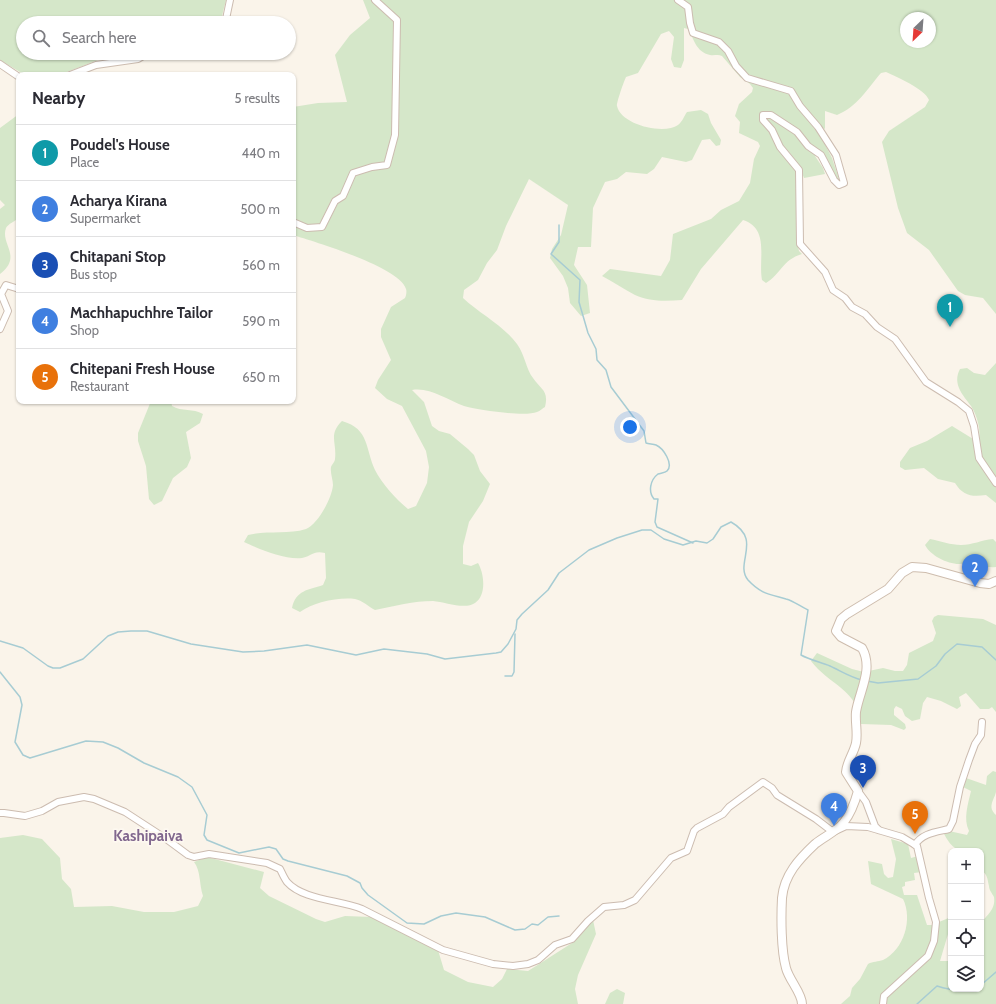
<!DOCTYPE html>
<html lang="en">
<head>
<meta charset="utf-8">
<style>
  :root { --surface:#fff; --page:#f7f7f7; --text:#2b2b33; --muted:#7c7c81; --line:#e1e1e2; --accent:#d93025 }
  body { margin:0; font-family:Cabin,sans-serif; background:var(--page); color:var(--text) }
  .controls { position:absolute; right:12px; bottom:12px; display:grid; overflow:hidden; border-radius:8px; box-shadow:0 1px 3px #0004 }
  .controls button { width:36px; height:36px; display:grid; place-items:center; padding:0; border:0; border-bottom:1px solid var(--line); background:var(--surface); color:var(--text); font:20px sans-serif }
  .compass { position:absolute; left:900px; top:12px; width:36px; height:36px; border-radius:50%; background:var(--surface); box-shadow:0 1px 3px #0004; rotate:205deg }
  .you { position:absolute; left:630px; top:427px; width:14px; height:14px; margin:-10px; border:3px solid #fff; border-radius:50%; background:#1a73e8; box-shadow:0 0 0 6px #1a73e833 }
  .badge { display:grid; place-items:center; width:26px; height:26px; border-radius:50%; background:var(--accent); color:#fff; font-size:13px; font-weight:700 }
  .pin { position:absolute; translate:-50% -33px; filter:drop-shadow(0 1px 2px #0008) }
  .pin::after { content:''; position:absolute; top:21px; width:14px; height:12px; background:inherit; clip-path:polygon(0 0,100% 0,50% 100%) }
  .list { margin:0; padding:0; list-style:none }
  h2 { display:flex; justify-content:space-between; align-items:center; height:52px; margin:0; padding:0 16px; font-size:17px }
  h2 small { font-size:13px; font-weight:400; color:var(--muted) }
  .list li { display:grid; grid-template-columns:26px 1fr auto; gap:12px; align-items:center; box-sizing:border-box; height:56px; padding:0 16px; border-top:1px solid var(--line) }
  .list b { display:block; font-size:15px; white-space:nowrap }
  .list p { margin:0; font-size:13px; white-space:nowrap; color:var(--muted) }
  .list em { font-size:13px; font-style:normal; color:var(--muted) }
  .icon { flex:none; width:22px; height:22px; fill:none; stroke:currentColor; stroke-width:2; stroke-linecap:round; stroke-linejoin:round }
  .map { position:relative; flex:none; width:996px; height:1004px; overflow:hidden }
  .search { position:absolute; background:var(--surface); box-shadow:0 1px 3px #0004; left:16px; top:16px; width:280px; height:44px; display:flex; align-items:center; gap:10px; box-sizing:border-box; padding:0 14px; border-radius:22px; color:var(--muted); font-size:15px }
  .panel { position:absolute; background:var(--surface); box-shadow:0 1px 3px #0004; left:16px; top:72px; width:280px; height:332px; border-radius:8px }
  .map>svg:first-child { display:block }
  .green { fill:#d5e7c9; fill-rule:evenodd }
  .lines { fill:none; stroke-linecap:round; stroke-linejoin:round }
  .stream { stroke:#a7ccd3; stroke-width:1.5 }
  .street-casing { stroke:#ccbcb0; stroke-width:8 }
  .secondary-casing { stroke:#cebdae; stroke-width:10 }
  .street { stroke:#fff; stroke-width:6 }
  .secondary { stroke:#fff; stroke-width:8 }
  .labels { text-anchor:middle; dominant-baseline:central; stroke-width:3.5; stroke-linejoin:round; paint-order:stroke }
  .quarter-label { font-size:15px; font-weight:bold; fill:#81678e; stroke:#fdf8f0 }
</style>
</head>
<body>
<div class="map">
<svg width="996" height="1004" viewBox="0 0 996 1004">
  <rect width="100%" height="100%" fill="#faf4ea"/>
  <g class="green">
    <polygon points="0,0 226,0 222,16 214,23 23,23 23,53 139,53 98,60 59,75 25,75 0,60"/>
    <path d="M363 0H996V314L983 298 965 295 958 291 929 250 907 233 898 208 882 142 889 131 925 107 929 100C925 89 897 77 886 72L881 73C868 88 857 107 837 115L825 111V129L821 127 818 131 832 158 840 182 835 179 827 161 816 154 815 156 823 168 825 174 804 178C800 165 792 154 782 145L797 172 798 209 796 238 799 251 802 254C782 260 781 274 766 283L762 280C758 258 770 229 743 220L701 269 682 300C666 301 650 302 635 295 623 289 614 282 602 276L610 269 661 276 670 260 673 234 711 219 721 210 739 201 750 183 754 159 760 146 758 142 739 133 740 122 735 116 739 104 752 92 753 88 750 84 740 77 722 56C718 54 714 56 710 55 696 52 694 39 688 29L684 28V60L681 68 674 67 671 59 674 37 669 31 661 34 638 73 626 77C624 81 616 104 617 106 621 125 664 135 678 125 683 121 684 116 687 112L701 110 708 114 711 123 721 140 720 145 716 146 710 139 702 140 692 160 686 162 662 157 654 169 647 174 626 172 617 179 605 182 593 208 591 247H578L574 265 587 285 590 313 581 316 570 303 568 288 563 276 550 258 552 249 561 235 568 205 529 179 506 226 497 250 487 263 478 280 464 290 463 298C480 314 503 325 517 344 525 355 526 369 533 378 541 390 549 390 545 407 543 408 540 411 537 412 525 417 478 410 464 406 447 400 430 387 412 390L424 402 432 426 439 431 450 434 468 449 474 455 480 471 490 484 483 501 469 522 463 546V564L471 566 478 563C484 573 487 595 475 603 465 610 445 602 433 601 414 601 394 606 375 610 369 607 362 600 355 599 338 597 314 602 300 612L292 608C296 590 308 590 323 585L326 578 325 553C313 550 312 556 302 558 285 560 259 549 244 542L248 535C267 530 287 535 306 529 318 524 332 498 333 485 333 480 330 473 331 467 332 464 335 462 335 459 337 442 328 435 342 421 370 429 365 449 375 470 382 484 396 499 408 509L416 506 427 483 429 467 426 451 402 406 387 399 375 388 378 380 391 360 381 337V329L391 307 405 298C406 296 407 292 406 289 400 267 315 242 293 235V107L318 103 347 102 335 55 350 35 370 18ZM906 18H930V42H906Z"/>
    <path d="M19 114V218C15 221 8 224 6 228 0 244 23 256 0 274V209L5 205 0 200V128Z"/>
    <path d="M996 363V503L986 495C972 497 963 496 955 483L938 479 924 468 905 470 900 467V462L910 448 927 441 952 426 978 442C982 432 977 415 971 406 963 395 952 384 960 369L967 368 974 373 985 375Z"/>
    <path d="M151 401H171L172 406C182 412 193 408 203 414L200 423 186 432 191 458 187 467 173 478 162 501 154 505 149 499 146 466 138 441V433Z"/>
    <path d="M930 539C940 541 951 545 961 545 972 545 982 540 993 539L996 542V567C986 568 981 565 972 563 968 562 963 564 959 564 947 564 930 555 925 545Z"/>
    <path d="M938 615 983 619 996 625V712L992 707 989 709H980L966 693 959 697 961 706 957 709 941 701 927 697 923 703 920 719 912 721 905 716 902 709 896 706 894 709V715L905 724 906 728 904 730 891 725 861 724C859 690 829 685 811 661L817 653 852 669 864 672 883 668 895 671H903L907 665 909 653 933 641 936 633 932 621 934 617Z"/>
    <path d="M993 771 996 772C996 778 996 786 996 792 994 800 987 807 996 815V1004H841L850 996 852 988 860 979 868 964C873 961 878 962 883 960 904 950 913 919 903 899L871 884 868 861 882 864 884 874 888 878 893 877 896 859 891 839 908 844 911 858 918 856 922 872 914 873 915 880 905 882V886L902 887 904 895H917L927 925H933L931 934 937 938 939 922 951 917V924L940 961H951V989H981V923C987 915 996 909 994 897 992 893 989 890 989 886 987 878 988 875 981 870V851C959 851 954 853 943 832L949 831 967 835 969 831C963 819 968 804 971 791L963 787 966 778 986 785 987 776Z"/>
    <path d="M23 835 42 839 60 858 62 879 71 889 74 907 112 906 144 912H174L198 906 203 896C199 884 201 871 194 862L207 857 264 872 260 888 269 896 316 919 325 922 345 916 372 917 438 950 444 970 468 982 493 987 502 979 507 969 528 971 536 966 572 943 593 920 596 934 578 975 575 989 578 1004H0V838Z"/>
    <polygon points="617,989 625,993 623,1004 605,1004 610,993"/>
  </g>
  <g class="lines">
    <g class="stream">
      <path d="M559 225V242L551 254 580 280 579 302 588 333 596 349 597 360 606 370 611 387 644 431 646 443C649 444 653 444 656 445 663 448 674 464 667 471 665 473 661 473 658 474 650 480 648 492 654 499H658L655 522 657 527 693 543"/>
      <path d="M0 641 23 648 48 666 53 668H60L83 659 108 636 118 632 131 631H147L191 644 243 652 264 651 307 645 356 655 384 649 427 654 445 659 496 653 501 652 508 644 516 629 517 620 522 614 548 590 559 573 589 550 617 538 642 530H651L664 539 683 545 696 541 707 543 713 539 721 527 731 522C763 540 734 563 748 580 761 594 769 594 786 599 794 601 801 607 808 610L801 655C810 660 820 662 830 666 841 671 850 677 862 680"/>
      <polyline points="0,672 20,697 22,705 15,742 23,755 30,758 86,741 103,742 118,748 144,763 178,777 192,787 207,815 204,835 207,840 239,853 269,847 276,849 283,859 288,861 347,876 360,883 362,888 368,895 407,923 424,924 441,916 456,913 485,917 515,930 525,929 532,924 538,925 548,917 559,916"/>
      <polyline points="505,676 512,676 514,672 515,634"/>
      <polyline points="867,681 878,683 918,679 936,666 945,654 957,644 982,647 996,660"/>
      <polyline points="981,985 996,972"/>
      <path d="M917 1004 937 986C949 990 959 991 972 989"/>
    </g>
    <g class="street-casing">
      <g id="street">
        <polyline points="678,0 688,7 690,23 693,33 719,42 728,51 736,66 747,78 791,91 800,106 818,127 836,155 844,183 839,185 834,180 821,155 808,146 797,132 771,115 763,115 763,120 772,130 780,147 799,170 800,244 825,272 833,290 845,298 852,307 865,314 877,327 895,339 926,382 958,402 969,411 974,426 979,458 996,483"/>
        <polyline points="221,23 226,19 230,0"/>
        <polyline points="0,64 19,77"/>
        <polyline points="70,75 96,65 138,59 148,53"/>
        <polyline points="293,222 307,228 322,227 335,201 343,196 353,173 372,167 387,165 395,135 397,20 375,0"/>
        <polyline points="0,329 8,311 1,294 6,285 19,289"/>
        <polyline points="858,791 866,802 875,826 879,830"/>
        <path d="M0 813H4L25 816 42 811 58 802 84 797 94 799 125 812 165 838 188 855 194 857 209 854 267 863 280 869C282 873 284 878 287 882 303 900 340 900 362 909L443 950 493 964 513 966 528 964 538 960 555 945 572 939 588 921 604 907 624 905 635 900 671 858 687 851 694 831 697 828 723 814 729 807 763 782 772 788 777 795 816 819 833 832 846 826 868 827 902 837 917 846 929 898 936 922 934 941 928 956 884 996 883 1004"/>
        <path d="M915 845C922 833 937 832 949 829L953 821 960 787 969 760 975 744 981 735 982 722"/>
      </g>
    </g>
    <g class="secondary-casing">
      <path id="secondary" d="M802 1004C802 993 789 980 786 968 781 950 781 917 782 898 784 875 799 859 815 844 825 836 836 832 844 822 851 813 855 802 858 791L846 772C847 761 854 753 856 743 858 733 855 722 856 712 859 692 874 669 862 648L841 637 836 631 841 619 847 614 888 589 902 573 912 567 926 568 980 583 989 584 996 581"/>
    </g>
    <use href="#street" class="street"/>
    <use href="#secondary" class="secondary"/>
  </g>
  <g class="labels">
    <g class="quarter-label">
      <text x="148" y="836">Kashipaiva</text>
    </g>
  </g>
</svg>
<div class="controls">
<button>+</button>
<button>−</button>
<button><svg class="icon" aria-label="locate" viewBox="0 0 24 24"><circle cx="12" cy="12" r="6"/><path d="M12 2v4M12 18v4M2 12h4M18 12h4"/></svg></button>
<button><svg class="icon" aria-label="layers" viewBox="0 0 24 24"><path d="M12 4l9 5-9 5-9-5zM3 14l9 5 9-5"/></svg></button>
</div>
<svg class="compass" viewBox="-18 -18 36 36"><path d="M0-13l5 13h-10z" fill="#e53935"/><path d="M0 13l5-13h-10z" fill="#7c7c81"/></svg>
<div class="you"></div>
<div class="pin badge" style="left:950px;top:327px;background:#0f9aa8">1</div>
<div class="pin badge" style="left:975px;top:587px;background:#3f7fe0">2</div>
<div class="pin badge" style="left:863px;top:788px;background:#1a4fb4">3</div>
<div class="pin badge" style="left:834px;top:826px;background:#3f7fe0">4</div>
<div class="pin badge" style="left:915px;top:834px;background:#e8710a">5</div>
<div class="search"><svg class="icon" aria-label="search" viewBox="0 0 24 24"><circle cx="10" cy="10" r="6"/><path d="M15 15l6 6"/></svg>Search here</div>
<section class="panel">
<h2>Nearby<small>5 results</small></h2>
<ul class="list">
<li><span class="badge" style="background:#0f9aa8">1</span><div><b>Poudel's House</b><p>Place</p></div><em>440 m</em></li>
<li><span class="badge" style="background:#3f7fe0">2</span><div><b>Acharya Kirana</b><p>Supermarket</p></div><em>500 m</em></li>
<li><span class="badge" style="background:#1a4fb4">3</span><div><b>Chitapani Stop</b><p>Bus stop</p></div><em>560 m</em></li>
<li><span class="badge" style="background:#3f7fe0">4</span><div><b>Machhapuchhre Tailor</b><p>Shop</p></div><em>590 m</em></li>
<li><span class="badge" style="background:#e8710a">5</span><div><b>Chitepani Fresh House</b><p>Restaurant</p></div><em>650 m</em></li>
</ul>
</section>
</div>
</body>
</html>
